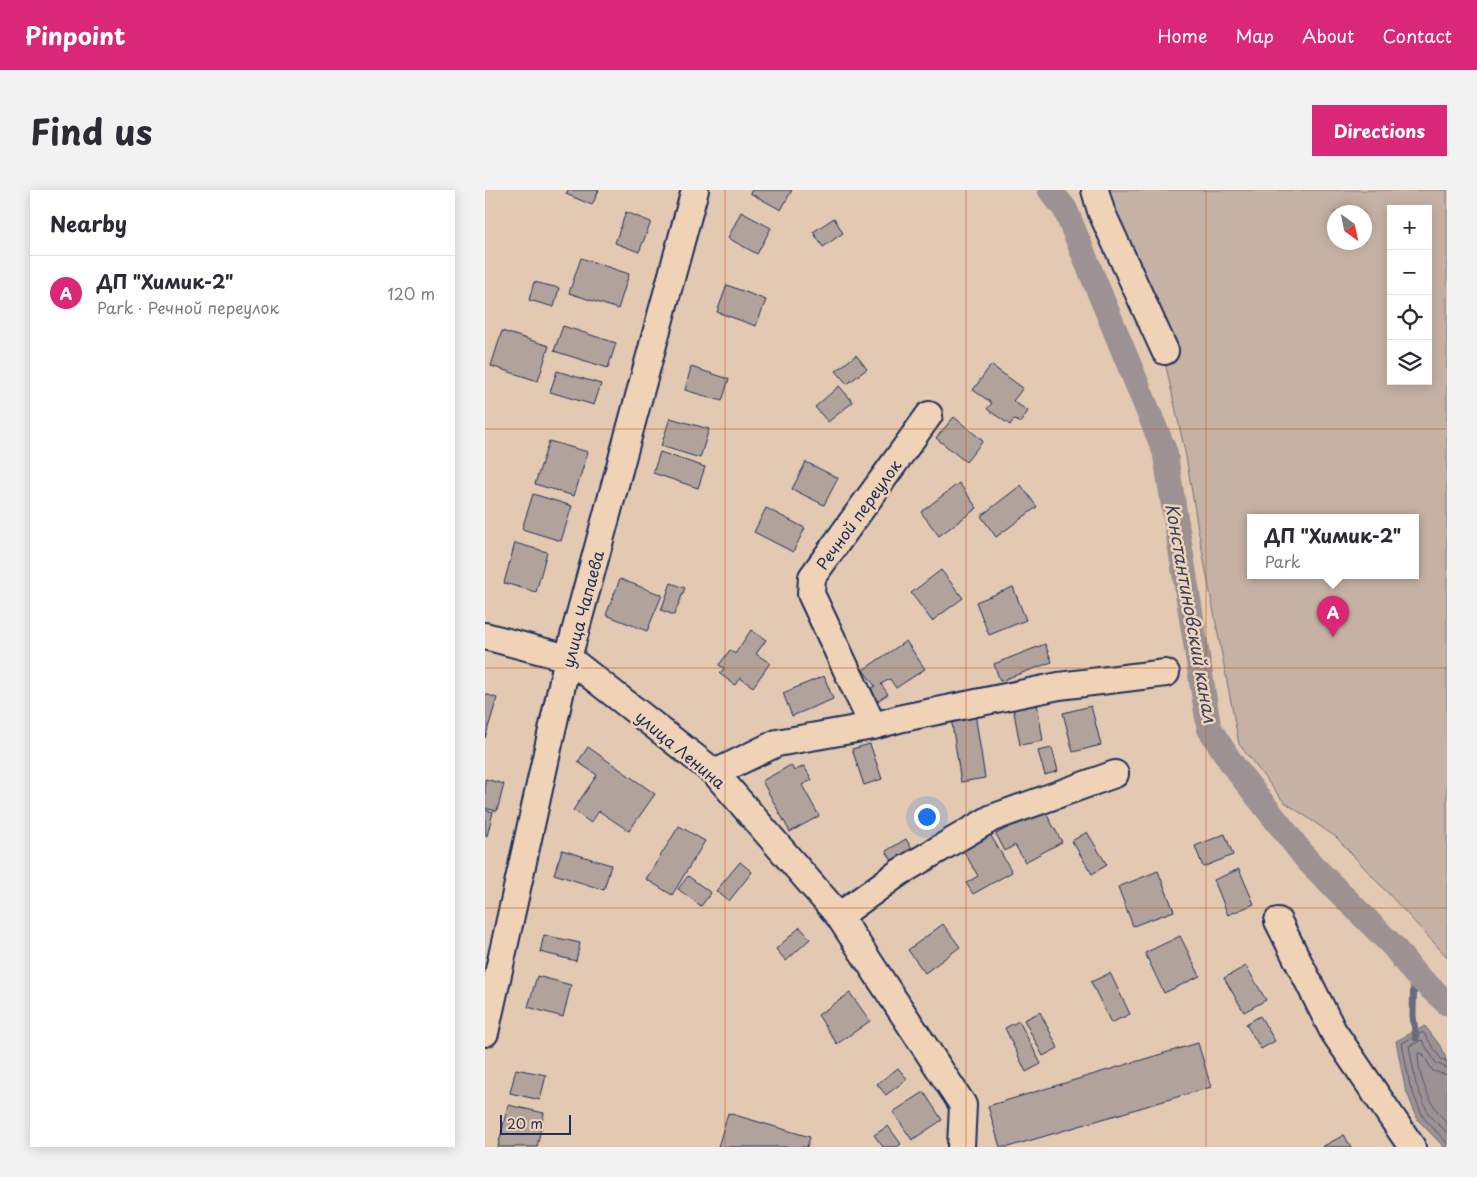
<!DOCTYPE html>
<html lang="en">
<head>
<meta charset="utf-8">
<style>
  :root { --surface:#fff; --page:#f2f2f3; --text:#2b2b33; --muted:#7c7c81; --line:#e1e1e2; --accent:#db2777 }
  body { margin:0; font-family:"Playpen Sans",sans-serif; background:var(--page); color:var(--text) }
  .controls { position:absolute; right:15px; top:15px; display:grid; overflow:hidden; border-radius:0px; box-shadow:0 2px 12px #0003 }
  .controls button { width:45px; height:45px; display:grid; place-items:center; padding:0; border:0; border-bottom:1px solid var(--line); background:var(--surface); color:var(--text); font:25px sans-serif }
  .compass { position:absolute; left:842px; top:15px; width:45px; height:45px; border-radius:50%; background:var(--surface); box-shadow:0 2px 12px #0003; rotate:147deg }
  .scale { position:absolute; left:15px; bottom:12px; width:71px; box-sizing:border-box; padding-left:5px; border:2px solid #1b2f5e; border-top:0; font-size:14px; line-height:18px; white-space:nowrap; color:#1b2f5e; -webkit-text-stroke:4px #f0d3b6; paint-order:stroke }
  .you { position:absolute; left:441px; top:626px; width:18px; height:18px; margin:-12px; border:4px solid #fff; border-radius:50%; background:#1a73e8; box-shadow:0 0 0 8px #1a73e833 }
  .badge { display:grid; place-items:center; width:32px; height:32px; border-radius:50%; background:var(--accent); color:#fff; font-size:16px; font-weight:700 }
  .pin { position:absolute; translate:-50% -41px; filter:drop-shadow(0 1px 2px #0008) }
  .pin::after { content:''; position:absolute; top:26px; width:18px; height:15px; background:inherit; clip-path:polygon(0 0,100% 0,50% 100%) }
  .popup { position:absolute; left:762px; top:324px; width:172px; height:65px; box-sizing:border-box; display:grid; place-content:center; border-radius:0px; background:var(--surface); filter:drop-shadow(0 1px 4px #0005); font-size:16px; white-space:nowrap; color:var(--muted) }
  .popup b { font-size:19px; color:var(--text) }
  .popup::after { content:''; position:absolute; left:50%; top:100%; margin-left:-10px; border:10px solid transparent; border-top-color:var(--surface) }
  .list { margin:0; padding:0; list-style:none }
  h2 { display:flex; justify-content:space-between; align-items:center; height:65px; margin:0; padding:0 20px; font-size:21px }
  h2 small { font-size:16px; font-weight:400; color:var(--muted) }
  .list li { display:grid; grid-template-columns:32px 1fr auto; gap:15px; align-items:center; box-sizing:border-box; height:75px; padding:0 20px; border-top:1px solid var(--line) }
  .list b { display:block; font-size:19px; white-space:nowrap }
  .list p { margin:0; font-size:16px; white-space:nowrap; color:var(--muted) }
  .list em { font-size:16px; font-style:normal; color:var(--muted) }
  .icon { flex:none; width:28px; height:28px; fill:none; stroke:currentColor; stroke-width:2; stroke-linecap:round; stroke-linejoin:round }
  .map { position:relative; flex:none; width:962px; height:957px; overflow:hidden; border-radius:0px }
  header { display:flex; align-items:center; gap:30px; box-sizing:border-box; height:70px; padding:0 25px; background:var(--accent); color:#fff }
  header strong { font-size:24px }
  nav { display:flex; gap:28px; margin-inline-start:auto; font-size:18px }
  .intro { display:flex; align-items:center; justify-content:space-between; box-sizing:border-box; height:120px; padding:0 30px }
  h1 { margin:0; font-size:35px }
  .button { padding:12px 22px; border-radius:0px; background:var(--accent); color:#fff; font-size:18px; font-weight:700 }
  main { display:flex; gap:30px; padding:0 30px }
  aside { flex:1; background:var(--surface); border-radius:0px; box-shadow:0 2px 12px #0003 }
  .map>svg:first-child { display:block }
  .green { fill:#c6b2a4; stroke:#707081; fill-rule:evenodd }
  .water { fill:#9c9293; stroke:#686a7e }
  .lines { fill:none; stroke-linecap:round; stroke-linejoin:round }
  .shore { stroke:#4f5773; stroke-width:1 }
  .stream { stroke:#686a7e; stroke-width:7 }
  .canal { stroke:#9c9293; stroke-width:25 }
  .building { fill:#b1a39c; stroke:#1b2f5e }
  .minor-casing { stroke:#1b2f5e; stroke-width:30 }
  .minor { stroke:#f0d3b6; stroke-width:26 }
  .grid { fill:none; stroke:#bf511c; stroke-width:1; stroke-opacity:0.55 }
  .labels { text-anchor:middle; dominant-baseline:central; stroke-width:5; stroke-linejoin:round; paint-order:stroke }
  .street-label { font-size:16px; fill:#1b2f5e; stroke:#f0d3b6 }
  .water-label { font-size:18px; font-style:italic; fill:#354369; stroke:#f0d3b6 }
</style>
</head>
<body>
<header>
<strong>Pinpoint</strong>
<nav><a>Home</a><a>Map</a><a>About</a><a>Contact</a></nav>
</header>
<div class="intro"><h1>Find us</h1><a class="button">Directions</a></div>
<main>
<aside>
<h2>Nearby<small></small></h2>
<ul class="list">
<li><span class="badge">A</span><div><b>ДП &quot;Химик-2&quot;</b><p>Park · Речной переулок</p></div><em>120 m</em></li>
</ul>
</aside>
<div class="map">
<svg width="962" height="957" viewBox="0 0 962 957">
  <rect width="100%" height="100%" fill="#e3c9b1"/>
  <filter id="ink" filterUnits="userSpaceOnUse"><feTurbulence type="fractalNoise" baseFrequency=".02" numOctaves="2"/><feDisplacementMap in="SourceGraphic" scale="10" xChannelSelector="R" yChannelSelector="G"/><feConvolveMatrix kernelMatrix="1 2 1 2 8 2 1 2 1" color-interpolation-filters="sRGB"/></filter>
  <g filter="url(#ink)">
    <path class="green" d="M606 0H962V767L851 647 798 611 754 554 713 339 701 266 678 163ZM906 19H943V191H906ZM849 22H879V52H849ZM766 328H930V386H766Z"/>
    <polygon class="water" points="940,836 957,858 962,872 962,957 959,957 933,930 920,898 911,851"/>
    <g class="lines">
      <g class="shore">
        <polyline points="962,871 956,869 938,842 917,853 925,896 938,927 962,953"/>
        <polyline points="962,878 951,873 937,850 924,856 931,894 943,923 962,943"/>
        <path d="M962 885 948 881 937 863H933C933 888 945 915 962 933"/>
      </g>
      <polyline class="stream" points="929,783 928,826 931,848"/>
      <polyline class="canal" points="565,0 580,19 680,262 724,538 747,574 823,671 909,757 929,783 962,813"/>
    </g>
    <g class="building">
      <polygon points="83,0 114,0 107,15 81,4"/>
      <polygon points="267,0 307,0 296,20 265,3"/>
      <polygon points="141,22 166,32 154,62 130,53"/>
      <polygon points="256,22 286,38 272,64 243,48"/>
      <polygon points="349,28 358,43 338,57 328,42"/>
      <polygon points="96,68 144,84 133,119 84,103"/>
      <polygon points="49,92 74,98 69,117 44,110"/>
      <polygon points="242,95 281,110 271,136 232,122"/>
      <polygon points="78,136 131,153 123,178 69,161"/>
      <polygon points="17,141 64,156 53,191 6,176"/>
      <polygon points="371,165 382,179 362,194 351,181"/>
      <polygon points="506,175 538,198 528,211 543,221 535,233 529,229 525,235 502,219 507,213 488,200"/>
      <polygon points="206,177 244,189 237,211 200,200"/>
      <polygon points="72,181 116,194 109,215 65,202"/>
      <polygon points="354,196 368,212 343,232 330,217"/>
      <polygon points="469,227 498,251 481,272 451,248"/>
      <polygon points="185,228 224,239 215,268 176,256"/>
      <polygon points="64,251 103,262 89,306 50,294"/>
      <polygon points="175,262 220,277 213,298 168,283"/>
      <polygon points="321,272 353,288 339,315 307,299"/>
      <polygon points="474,293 492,318 454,346 436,322"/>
      <polygon points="536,295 552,317 511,347 496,326"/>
      <polygon points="48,304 87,316 76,351 37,339"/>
      <polygon points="281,318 320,338 308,362 269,342"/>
      <polygon points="30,353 62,362 51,402 19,393"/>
      <polygon points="456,380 478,408 447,431 426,403"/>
      <polygon points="135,389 177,405 162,441 121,425"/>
      <polygon points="186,393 200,398 189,425 176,420"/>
      <polygon points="528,397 541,430 504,445 491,412"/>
      <polygon points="266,440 281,450 271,464 285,473 268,497 255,488 250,495 235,484 239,478 234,475 245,460 250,464"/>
      <polygon points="421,451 440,479 411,498 405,489 396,494 403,504 385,516 377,505 390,496 378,480"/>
      <polygon points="560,454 567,472 515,491 509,474"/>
      <polygon points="339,486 348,509 307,526 298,503"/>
      <polygon points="0,504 12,508 0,548"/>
      <polygon points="552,513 558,551 535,555 528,517"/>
      <polygon points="606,516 616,555 588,562 578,523"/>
      <polygon points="490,523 500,588 476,592 466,527"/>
      <polygon points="385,554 397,589 379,595 367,559"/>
      <polygon points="103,557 170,604 144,641 114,621 106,633 88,620 112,585 93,572"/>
      <polygon points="567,558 573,581 560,585 553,561"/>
      <polygon points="306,575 309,581 319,576 327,590 317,595 334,626 305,642 277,591"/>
      <polygon points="0,589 19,594 12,621 0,618"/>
      <polygon points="558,618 577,652 540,672 530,655 520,661 511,644"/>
      <polygon points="0,620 8,622 2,646 0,646"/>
      <polygon points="194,636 220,651 187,705 161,689"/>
      <polygon points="602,642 622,675 607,684 587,651"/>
      <polygon points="505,644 527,682 488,704 481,693 493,686 478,660"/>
      <polygon points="740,644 748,665 718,677 710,656"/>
      <polygon points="421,649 428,661 408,672 401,661"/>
      <polygon points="77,660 126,675 119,700 69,684"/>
      <polygon points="255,672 267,682 244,711 231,701"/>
      <polygon points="754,679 769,714 743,725 729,690"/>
      <polygon points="673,681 689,721 648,736 633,697"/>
      <polygon points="203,686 226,703 216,716 193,699"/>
      <polygon points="458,734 475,757 440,783 423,760"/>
      <polygon points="315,737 325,749 301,771 291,759"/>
      <polygon points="59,745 95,753 91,771 55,762"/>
      <polygon points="695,746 715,786 679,803 660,763"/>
      <polygon points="761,776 781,810 759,822 739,788"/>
      <polygon points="625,783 645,824 626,833 606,792"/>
      <polygon points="52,786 86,795 78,827 43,817"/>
      <polygon points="365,803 385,831 352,854 333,825"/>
      <polygon points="555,822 573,858 558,866 539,830"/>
      <polygon points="775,826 790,851 776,859 761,834"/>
      <polygon points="534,831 556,874 541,882 520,838"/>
      <polygon points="713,853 726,897 523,957 515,957 503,916"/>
      <polygon points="413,878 422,889 401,905 392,894"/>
      <polygon points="31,879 61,885 55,910 25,903"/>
      <polygon points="439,902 457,930 427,950 408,922"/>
      <polygon points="23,915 59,923 52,957 13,957"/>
      <polygon points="243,923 325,947 322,957 233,957"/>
      <polygon points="403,936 416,954 412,957 398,957 389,945"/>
      <polygon points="859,945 866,957 837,957"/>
    </g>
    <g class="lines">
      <g class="minor-casing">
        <g id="minor">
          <polyline points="610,0 616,21 680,161"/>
          <polyline points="0,446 83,468 230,583 354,726 478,915 476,957"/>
          <polyline points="388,536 326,404 327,387 444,225"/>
          <polyline points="230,583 292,553 388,536 418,528 574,496 681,483"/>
          <polyline points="354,726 415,682 507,628 630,584"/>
          <polyline points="793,731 848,841 927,957"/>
          <polyline points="0,843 83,468 210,0"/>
        </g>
      </g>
      <use href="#minor" class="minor"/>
    </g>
  </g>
  <path class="grid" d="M240 0V957M481 0V957M721 0V957M0 239H962M0 478H962M0 718H962"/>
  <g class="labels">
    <g class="street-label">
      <text transform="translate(373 324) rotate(-54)">Речной переулок</text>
      <text transform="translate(97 419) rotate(-75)">улица Чапаева</text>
      <text transform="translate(196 559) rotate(40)">улица Ленина</text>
    </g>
    <g class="water-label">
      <text transform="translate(707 423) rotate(80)">Константиновский канал</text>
    </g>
  </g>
</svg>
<div class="controls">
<button>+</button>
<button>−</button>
<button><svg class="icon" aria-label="locate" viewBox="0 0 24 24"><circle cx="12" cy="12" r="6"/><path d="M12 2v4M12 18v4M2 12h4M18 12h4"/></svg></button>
<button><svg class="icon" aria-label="layers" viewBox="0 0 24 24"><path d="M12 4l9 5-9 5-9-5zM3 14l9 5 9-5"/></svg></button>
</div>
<svg class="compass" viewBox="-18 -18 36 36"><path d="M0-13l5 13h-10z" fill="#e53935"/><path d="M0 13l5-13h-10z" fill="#7c7c81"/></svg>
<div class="scale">20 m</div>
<div class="you"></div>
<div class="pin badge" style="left:848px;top:447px">A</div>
<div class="popup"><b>ДП &quot;Химик-2&quot;</b>Park</div>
</div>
</main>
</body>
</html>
